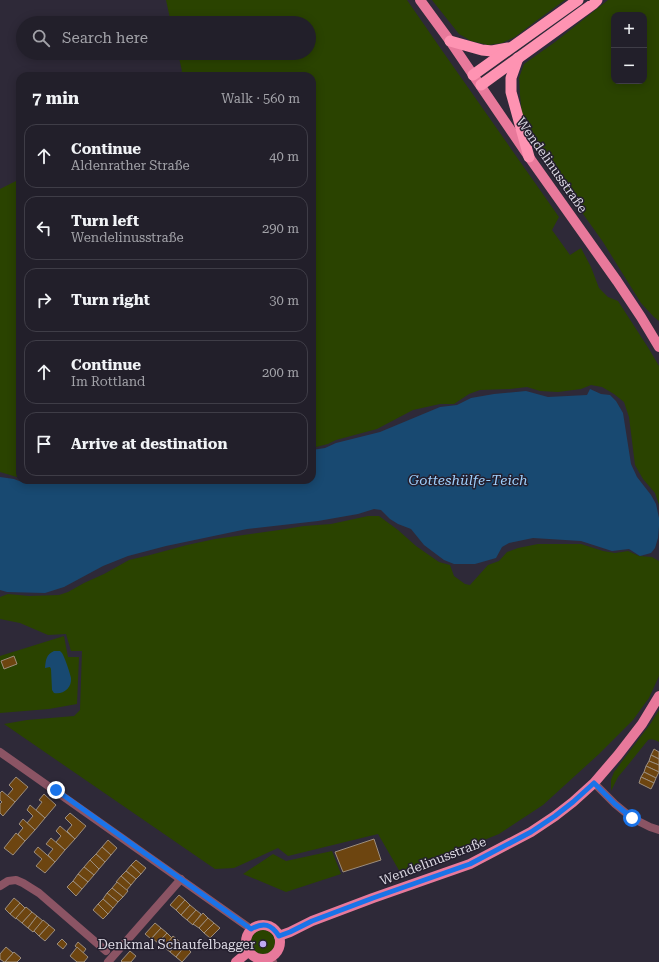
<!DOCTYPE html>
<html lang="en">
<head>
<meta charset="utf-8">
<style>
  :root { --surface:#221f2a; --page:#2a2732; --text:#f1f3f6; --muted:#a2a2a8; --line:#3f3d47 }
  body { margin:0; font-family:"Roboto Serif",serif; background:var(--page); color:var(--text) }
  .controls { position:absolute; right:12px; top:12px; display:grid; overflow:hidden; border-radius:8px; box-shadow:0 2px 10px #0003 }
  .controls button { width:36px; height:36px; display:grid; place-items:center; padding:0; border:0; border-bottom:1px solid var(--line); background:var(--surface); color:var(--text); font:20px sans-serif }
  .stop { position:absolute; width:12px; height:12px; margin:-9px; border:3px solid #1a73e8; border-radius:50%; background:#fff }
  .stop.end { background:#1a73e8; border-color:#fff; box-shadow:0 1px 4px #0008 }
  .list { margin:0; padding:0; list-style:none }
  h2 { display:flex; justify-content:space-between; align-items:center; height:52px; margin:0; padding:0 16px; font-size:17px }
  h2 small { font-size:13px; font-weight:400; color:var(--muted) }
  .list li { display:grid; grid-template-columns:26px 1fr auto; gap:12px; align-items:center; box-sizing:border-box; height:64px; margin:0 8px 8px; padding:0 8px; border:1px solid var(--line); border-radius:12px }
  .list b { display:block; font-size:15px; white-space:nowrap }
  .list p { margin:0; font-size:13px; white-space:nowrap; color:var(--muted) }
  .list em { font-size:13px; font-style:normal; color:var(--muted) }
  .icon { flex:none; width:22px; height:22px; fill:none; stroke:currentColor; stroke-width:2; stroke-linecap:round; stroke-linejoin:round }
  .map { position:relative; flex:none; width:659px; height:962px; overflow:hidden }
  .search { position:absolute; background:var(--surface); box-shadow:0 2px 10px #0003; left:16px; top:16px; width:300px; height:44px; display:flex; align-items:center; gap:10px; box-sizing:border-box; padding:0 14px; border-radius:22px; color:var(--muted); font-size:15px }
  .panel { position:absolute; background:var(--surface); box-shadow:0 2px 10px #0003; left:16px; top:72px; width:300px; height:412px; border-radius:12px }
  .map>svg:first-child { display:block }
  .green { fill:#2a4300; fill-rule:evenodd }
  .water { fill:#184971 }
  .building { fill:#6d4510; stroke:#9c8d7d }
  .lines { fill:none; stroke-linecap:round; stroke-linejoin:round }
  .minor { stroke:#8b5464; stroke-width:8 }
  .major { stroke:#e8799b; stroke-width:10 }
  .highway { stroke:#fe93b2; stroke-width:11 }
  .route { stroke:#1a73e8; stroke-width:5 }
  .poi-dot { fill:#bea9f4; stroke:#241f2e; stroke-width:1.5 }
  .labels { text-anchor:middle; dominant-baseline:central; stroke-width:3; stroke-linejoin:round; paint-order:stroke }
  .street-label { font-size:13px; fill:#dbd8e2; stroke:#241f2e }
  .poi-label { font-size:13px; fill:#dbd8e2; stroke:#241f2e; text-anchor:end }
  .water-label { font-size:14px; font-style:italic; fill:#9ecffc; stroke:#241f2e }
</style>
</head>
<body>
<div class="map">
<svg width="659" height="962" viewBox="0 0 659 962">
  <rect width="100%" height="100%" fill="#2e2938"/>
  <g class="green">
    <polygon points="166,0 407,0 441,49 559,217 552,230 570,255 581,248 591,267 599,288 608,297 618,301 649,349 659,366 659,505 655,493 643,479 635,465 629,417 624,402 614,394 602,387 591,385 581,389 558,392 540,391 527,387 510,389 480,390 469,394 454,404 440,404 413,410 377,429 336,440 328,444 312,448 312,76 179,76 182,71 178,53 309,53 309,23 171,23"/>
    <polygon points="432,0 565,0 536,21 515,37 502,43 488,45 471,41 459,34"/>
    <path d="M608 0H659V321L654 317 641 303 603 242 576 204 532 144 522 114 520 95 519 78 524 64 555 42ZM614 15H644V81H614Z"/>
    <polygon points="20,179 20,478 0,472 0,189"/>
    <polygon points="368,516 379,516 398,530 416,546 439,562 450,565 454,576 465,584 470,585 488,565 499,561 507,552 518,548 538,544 581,544 603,551 615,553 628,551 639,556 652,557 659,561 659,676 649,698 633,720 599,754 543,805 499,834 444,856 400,872 378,834 288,856 278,848 234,868 215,869 4,724 27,720 74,716 80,710 82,651 71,651 66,634 48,635 20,623 0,619 0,597 8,594 29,596 59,595 68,592 84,583 104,574 129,560 150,555 187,545 215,539 279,530 304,526 331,524"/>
    <polygon points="64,636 68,657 79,657 77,704 49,709 0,713 0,656"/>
    <path d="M659 710V742C656 740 651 738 648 740L628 765 618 777 611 791V780L614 772 651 723Z"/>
    <polygon points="332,851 341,874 286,892 243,874 273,854 286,861"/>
    <circle cx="263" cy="942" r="12"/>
  </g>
  <g class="water">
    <polygon points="590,389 601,394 610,395 616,401 623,413 631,464 637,477 651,495 656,504 659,518 659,526 658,538 655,548 651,553 640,556 629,549 612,551 581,541 533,538 509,543 502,547 496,558 475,564 454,564 444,560 424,545 411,529 398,524 390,519 381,510 374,509 358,514 318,521 247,529 166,546 128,556 103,566 64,587 45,593 7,592 0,590 0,477 14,479 27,484 37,480 312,480 312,450 325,448 336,443 380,432 440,407 457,405 471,398 494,394 526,391 548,397 587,395"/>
    <path d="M54 651H60L62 653C65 658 70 673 71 678 72 688 63 695 54 693L52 690 51 669 50 667 45 668C46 659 46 655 54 651Z"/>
  </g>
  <g class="building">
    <polygon points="14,656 17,664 4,669 1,661"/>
    <polygon points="654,749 659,752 659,759 651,755"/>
    <polygon points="651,755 659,759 659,765 649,761"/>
    <polygon points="649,761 659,765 659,772 646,766"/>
    <polygon points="646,766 659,772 656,778 644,772"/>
    <polygon points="644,772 656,778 654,783 641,777"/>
    <polygon points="16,777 28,787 15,802 7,796 13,789 9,785"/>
    <polygon points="641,777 654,783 651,789 639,783"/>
    <polygon points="2,791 15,802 3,816 0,813 0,804 2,802 0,800 0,793"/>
    <polygon points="44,794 56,805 45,818 36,810 42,802 39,800"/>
    <polygon points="30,805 45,818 35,830 27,823 33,816 27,810"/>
    <polygon points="70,813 86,826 75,839 67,831 72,825 65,818"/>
    <polygon points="23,819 35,830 25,841 18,834 23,828 19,824"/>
    <polygon points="60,826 75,839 65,850 56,842 61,836 56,831"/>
    <polygon points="16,833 25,841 13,855 4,848"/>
    <polygon points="51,838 65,850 55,862 48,855 53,849 46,844"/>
    <polygon points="374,839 381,860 343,872 335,852"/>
    <polygon points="108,840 117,848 111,855 102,847"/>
    <polygon points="38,847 55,862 45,873 36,866 42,859 34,852"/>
    <polygon points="102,847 111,855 105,862 96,854"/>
    <polygon points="96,854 105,862 99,869 90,860"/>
    <polygon points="90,860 99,869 94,875 84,867"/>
    <polygon points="136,860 146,868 141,874 131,865"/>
    <polygon points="131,865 141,874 136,879 126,871"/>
    <polygon points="84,867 94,875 88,882 78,874"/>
    <polygon points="126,871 136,879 131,885 121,876"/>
    <polygon points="78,874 88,882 82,889 73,881"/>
    <polygon points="121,876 131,885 126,891 116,882"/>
    <polygon points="73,881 82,889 76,896 67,887"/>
    <polygon points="117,882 128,891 123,897 112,888"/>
    <polygon points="112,888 123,897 118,902 107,893"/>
    <polygon points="107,893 118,902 113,908 103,899"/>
    <polygon points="179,895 185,900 176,910 170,905"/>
    <polygon points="14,898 20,903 10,914 5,909"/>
    <polygon points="103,899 113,908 108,914 98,904"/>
    <polygon points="185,900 190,905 181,915 176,910"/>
    <polygon points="20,903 25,908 16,919 10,914"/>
    <polygon points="98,904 108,914 103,919 93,910"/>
    <polygon points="190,905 196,910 187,920 181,915"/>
    <polygon points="26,907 32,912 22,923 16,918"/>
    <polygon points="196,910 201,914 193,925 187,920"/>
    <polygon points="32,912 37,916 28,928 22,923"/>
    <polygon points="203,913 208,918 199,928 193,924"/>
    <polygon points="37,916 43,921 33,932 28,928"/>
    <polygon points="208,918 214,923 204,933 199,928"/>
    <polygon points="43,920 49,925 39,936 34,931"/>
    <polygon points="155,923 161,928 151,939 145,934"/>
    <polygon points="214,923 220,928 210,938 204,933"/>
    <polygon points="49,925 55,930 45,941 39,936"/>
    <polygon points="161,928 167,933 158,943 153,939 152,940 151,939"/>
    <polygon points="167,933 172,938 164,948 158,943"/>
    <polygon points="173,936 179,941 170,952 164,947"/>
    <polygon points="62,939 67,944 63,949 57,944"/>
    <polygon points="179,941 185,946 176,957 170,952"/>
    <polygon points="78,942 86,949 83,953 75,946"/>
    <polygon points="185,946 191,952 182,962 176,957"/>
    <polygon points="6,947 13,953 5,962 4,962 0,959 0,954"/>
    <polygon points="77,947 88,957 84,962 77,962 70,956"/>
    <polygon points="130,951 136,956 131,962 122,962 121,961"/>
    <polygon points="14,952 21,958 17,962 5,962"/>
  </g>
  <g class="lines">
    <g class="minor">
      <polyline points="0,752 251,929"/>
      <polyline points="594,783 615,804 632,818 650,827 659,830"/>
      <polyline points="0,886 8,881 16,880 23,883 39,893 106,951"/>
      <polyline points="270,959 273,962"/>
      <polyline points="108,962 181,879"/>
    </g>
    <g class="major">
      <polyline points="420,0 450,41 529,157 617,281 641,317 659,347"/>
      <circle cx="263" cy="942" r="17"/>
      <polyline points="279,936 290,932 312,921 373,898 470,864 531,832 555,816 573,802 594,783 618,755 642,724 659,696"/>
      <polyline points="236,962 248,952"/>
    </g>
    <g class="highway">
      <polyline points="450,41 482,50 492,51 508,48"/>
      <polyline points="518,58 511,78 511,92 529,157"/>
      <polyline points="473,75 578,0"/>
      <polyline points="481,85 593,4 597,0"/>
    </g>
  </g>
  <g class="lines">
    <path class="route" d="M56 790 251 929C264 922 271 924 279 936L290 932 312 921 373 898 470 864 531 832 555 816 573 802 594 783 615 804 632 818"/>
  </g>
  <circle class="poi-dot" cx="263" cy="944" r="4"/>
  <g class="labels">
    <g class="street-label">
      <text transform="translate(552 165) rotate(55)">Wendelinusstraße</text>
      <text transform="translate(433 861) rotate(-21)">Wendelinusstraße</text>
    </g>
    <g class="poi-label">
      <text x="255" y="944">Denkmal Schaufelbagger</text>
    </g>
    <g class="water-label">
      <text x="468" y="480">Gotteshülfe-Teich</text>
    </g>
  </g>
</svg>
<div class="controls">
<button>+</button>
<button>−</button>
</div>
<div class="stop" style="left:632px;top:818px"></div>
<div class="stop end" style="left:56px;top:790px"></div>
<div class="search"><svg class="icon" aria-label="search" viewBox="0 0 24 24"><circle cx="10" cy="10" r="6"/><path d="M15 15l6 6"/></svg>Search here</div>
<section class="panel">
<h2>7 min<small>Walk · 560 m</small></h2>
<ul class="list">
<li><svg class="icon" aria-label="ahead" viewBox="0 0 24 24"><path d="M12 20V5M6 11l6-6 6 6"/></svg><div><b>Continue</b><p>Aldenrather Straße</p></div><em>40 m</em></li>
<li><svg class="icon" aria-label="left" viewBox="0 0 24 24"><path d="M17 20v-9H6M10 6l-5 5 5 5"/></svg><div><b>Turn left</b><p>Wendelinusstraße</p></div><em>290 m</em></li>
<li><svg class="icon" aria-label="right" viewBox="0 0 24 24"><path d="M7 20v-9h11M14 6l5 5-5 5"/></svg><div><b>Turn right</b></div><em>30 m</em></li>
<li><svg class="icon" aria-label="ahead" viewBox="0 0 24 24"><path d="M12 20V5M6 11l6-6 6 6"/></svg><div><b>Continue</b><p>Im Rottland</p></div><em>200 m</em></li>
<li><svg class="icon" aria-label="arrive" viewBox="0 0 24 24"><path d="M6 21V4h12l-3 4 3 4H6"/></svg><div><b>Arrive at destination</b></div></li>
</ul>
</section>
</div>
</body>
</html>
